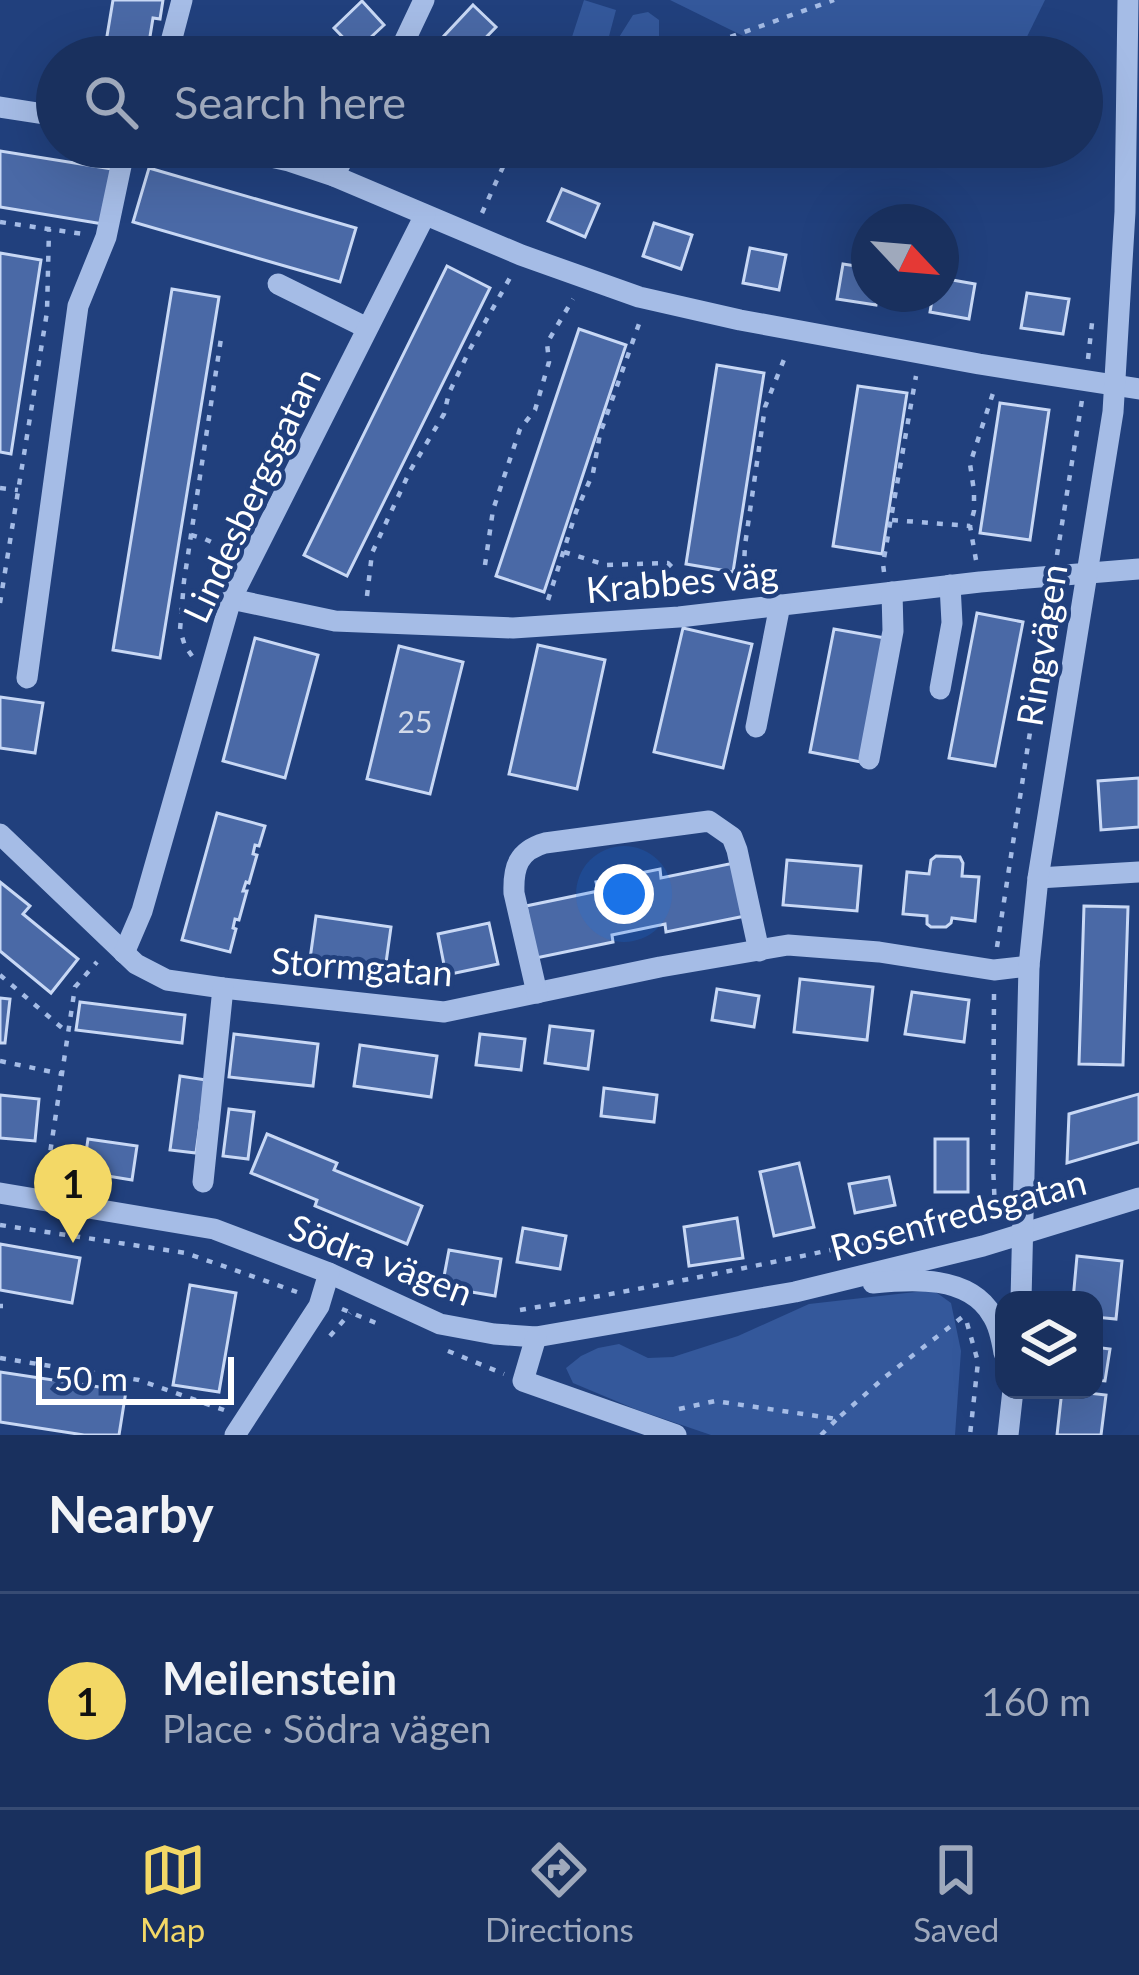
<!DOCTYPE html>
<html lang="en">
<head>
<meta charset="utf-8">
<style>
  :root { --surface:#19305e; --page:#263c67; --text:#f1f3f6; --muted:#9fa9bc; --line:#374b73; --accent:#f3d866 }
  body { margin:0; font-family:Lato,sans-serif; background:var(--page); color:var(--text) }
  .controls { position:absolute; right:36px; bottom:36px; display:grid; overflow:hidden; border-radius:24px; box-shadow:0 12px 48px #0002 }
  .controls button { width:108px; height:108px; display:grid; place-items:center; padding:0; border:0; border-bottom:3px solid var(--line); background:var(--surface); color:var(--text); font:60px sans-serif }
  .compass { position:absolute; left:851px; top:204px; width:108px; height:108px; border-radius:50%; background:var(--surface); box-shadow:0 12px 48px #0002; rotate:116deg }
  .scale { position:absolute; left:36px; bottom:30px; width:198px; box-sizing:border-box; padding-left:12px; border:6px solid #fff; border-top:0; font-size:33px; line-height:42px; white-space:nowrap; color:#fff; -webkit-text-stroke:9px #21407d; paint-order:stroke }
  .you { position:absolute; left:624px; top:894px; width:42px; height:42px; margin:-30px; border:9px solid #fff; border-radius:50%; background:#1a73e8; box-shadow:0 0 0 18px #1a73e833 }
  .badge { display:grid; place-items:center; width:78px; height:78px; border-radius:50%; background:var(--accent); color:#111; font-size:39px; font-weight:700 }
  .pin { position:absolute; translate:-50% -99px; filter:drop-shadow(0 3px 6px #0008) }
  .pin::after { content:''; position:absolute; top:63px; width:42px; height:36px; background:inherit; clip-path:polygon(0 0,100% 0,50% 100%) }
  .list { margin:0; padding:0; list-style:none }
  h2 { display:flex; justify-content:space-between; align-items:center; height:156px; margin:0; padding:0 48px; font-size:51px }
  h2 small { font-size:39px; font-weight:400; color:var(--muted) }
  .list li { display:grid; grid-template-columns:78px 1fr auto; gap:36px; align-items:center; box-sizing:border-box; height:216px; padding:0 48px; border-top:3px solid var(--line) }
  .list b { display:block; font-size:45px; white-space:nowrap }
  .list p { margin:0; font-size:39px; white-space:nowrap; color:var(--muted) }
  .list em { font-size:39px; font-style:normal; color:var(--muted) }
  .icon { flex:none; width:66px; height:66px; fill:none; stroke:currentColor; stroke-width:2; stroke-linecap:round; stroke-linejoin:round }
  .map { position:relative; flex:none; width:1139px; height:1435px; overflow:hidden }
  .search { position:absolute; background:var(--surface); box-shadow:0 12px 48px #0002; left:36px; right:36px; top:36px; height:132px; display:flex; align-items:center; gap:30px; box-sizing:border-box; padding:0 42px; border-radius:66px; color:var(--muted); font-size:45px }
  .sheet { height:372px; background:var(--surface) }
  nav { display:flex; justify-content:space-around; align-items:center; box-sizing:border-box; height:168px; border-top:3px solid var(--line); background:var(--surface); font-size:33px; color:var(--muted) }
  nav a { display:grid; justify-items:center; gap:6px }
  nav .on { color:var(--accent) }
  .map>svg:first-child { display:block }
  .green { fill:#34589b }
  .building { fill:#4a69a6; stroke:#c8d8f5; stroke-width:3 }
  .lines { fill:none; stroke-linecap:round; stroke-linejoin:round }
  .path { stroke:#a5bce6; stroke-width:4.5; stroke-dasharray:6 9; stroke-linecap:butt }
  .minor { stroke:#a5bce6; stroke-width:21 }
  .labels { text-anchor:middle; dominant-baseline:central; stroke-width:9; stroke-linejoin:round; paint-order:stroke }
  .number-label { font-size:30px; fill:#d2dae9 }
  .street-label { font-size:36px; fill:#fff; stroke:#21407d }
</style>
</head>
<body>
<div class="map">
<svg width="1139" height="1435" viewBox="0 0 1139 1435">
  <rect width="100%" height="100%" fill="#21407d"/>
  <g class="green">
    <polygon points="584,0 616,10 608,40 616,42 633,15 648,12 659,20 659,38 652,50 639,51 628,47 622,50 623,57 596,57 598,47 578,37 572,37"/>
    <polygon points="670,0 1045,0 1017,57 786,57"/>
    <polygon points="933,1290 951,1303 961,1351 955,1435 711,1435 635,1409 573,1383 566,1368 581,1356 598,1348 619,1344 648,1358 673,1357 738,1336 809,1304"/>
  </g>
  <g class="building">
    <polygon points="113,0 163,0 160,19 153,18 147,55 105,48"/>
    <polygon points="362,1 384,25 356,51 334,28"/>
    <polygon points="473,5 496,27 467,57 464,57 443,37"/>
    <polygon points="0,151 112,169 103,224 0,207"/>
    <polygon points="149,168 356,228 340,282 133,222"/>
    <polygon points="562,189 599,204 585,237 548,221"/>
    <polygon points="654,223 692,235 681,269 643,256"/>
    <polygon points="750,248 786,255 779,290 743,283"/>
    <polygon points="0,253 41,260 11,454 0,452"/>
    <polygon points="843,264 869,268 869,294 878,294 876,305 837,299"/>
    <polygon points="447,266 490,288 347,576 304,555"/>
    <polygon points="941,278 975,284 969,319 930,312 933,294 941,294"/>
    <polygon points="172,289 219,297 160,658 113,650"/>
    <polygon points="1027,293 1069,299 1063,334 1021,328"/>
    <polygon points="579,329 626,345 544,592 496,576"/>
    <polygon points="717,365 764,373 733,572 686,564"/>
    <polygon points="858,386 907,393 882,554 833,546"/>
    <polygon points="1000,403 1049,410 1030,540 980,533"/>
    <polygon points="977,613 1023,622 995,766 949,758"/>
    <polygon points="683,628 752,644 723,768 654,752"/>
    <polygon points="834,629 885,638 861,762 810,752"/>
    <polygon points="255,638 318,655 285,778 223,761"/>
    <polygon points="538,645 605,660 577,789 509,774"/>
    <polygon points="399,646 463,662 430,794 367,779"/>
    <polygon points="0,697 43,703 35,753 0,748"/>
    <polygon points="1139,778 1139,827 1101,830 1098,781"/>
    <polygon points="217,813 265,826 259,846 255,845 253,854 257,855 249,883 246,882 243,891 247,891 239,920 235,919 233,928 236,929 230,952 182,940"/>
    <polygon points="936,856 960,857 963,863 962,876 979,877 975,921 952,918 951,923 946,927 931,927 927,924 927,916 903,914 907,872 929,874 931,860"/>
    <polygon points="787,860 861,866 857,911 783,905"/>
    <polygon points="734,863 745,916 666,932 665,924 612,935 613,942 536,958 526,906 598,891 596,882 660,869 661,878"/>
    <polygon points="0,882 30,906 23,914 78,959 51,993 0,951"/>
    <polygon points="1084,906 1128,907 1123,1065 1079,1064"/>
    <polygon points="316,916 391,927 385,970 310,959"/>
    <polygon points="489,923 498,964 446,975 438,934"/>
    <polygon points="800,979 873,987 867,1040 794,1032"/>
    <polygon points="717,989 759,996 754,1027 712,1020"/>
    <polygon points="912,992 969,1000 964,1042 905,1034"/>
    <polygon points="0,998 10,999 5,1043 0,1043"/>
    <polygon points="80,1002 185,1015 182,1043 76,1030"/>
    <polygon points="550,1026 593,1031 588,1069 545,1063"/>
    <polygon points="234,1034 318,1044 313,1086 229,1077"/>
    <polygon points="480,1034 525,1039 521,1070 476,1065"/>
    <polygon points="360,1045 437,1056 431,1097 354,1086"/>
    <polygon points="180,1076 206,1080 196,1153 170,1150"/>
    <polygon points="604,1088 657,1095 654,1122 601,1116"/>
    <polygon points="1139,1094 1139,1142 1067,1163 1069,1114"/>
    <polygon points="0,1095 39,1099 35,1141 0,1138"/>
    <polygon points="229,1109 254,1112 248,1159 223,1156"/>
    <polygon points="267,1134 337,1163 334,1170 422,1206 407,1244 315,1206 317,1200 251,1173"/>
    <polygon points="88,1139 137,1146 132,1180 83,1172"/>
    <rect x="935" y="1139" width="33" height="53"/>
    <polygon points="799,1163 814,1227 774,1236 760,1172"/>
    <polygon points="889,1177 895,1205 855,1213 849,1184"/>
    <polygon points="737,1218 743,1258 689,1266 684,1227"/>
    <polygon points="523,1228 566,1236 560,1269 517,1262"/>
    <polygon points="0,1244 80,1258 72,1303 0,1290"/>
    <polygon points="449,1250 501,1259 495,1296 442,1287"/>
    <polygon points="1077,1256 1122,1261 1116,1319 1094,1317 1094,1300 1073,1300"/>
    <polygon points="190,1285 236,1293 219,1392 173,1385"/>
    <polygon points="1094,1347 1110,1349 1105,1381 1094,1380"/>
    <polygon points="0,1372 126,1391 119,1435 84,1435 0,1422"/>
    <polygon points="1062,1390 1106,1395 1101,1435 1057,1435"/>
  </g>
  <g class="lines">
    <g class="path">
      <polyline points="674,57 834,0"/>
      <polyline points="482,213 512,147"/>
      <polyline points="0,222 83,234"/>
      <polyline points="1088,359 1092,323"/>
      <polyline points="0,488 18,490"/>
      <polyline points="892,520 970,526"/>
      <polyline points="191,535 205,539 228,550"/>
      <polyline points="564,552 606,565 668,563 672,567 676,594"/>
      <polyline points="1057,555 1082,400"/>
      <polyline points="976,560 970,526 974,511 974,491 970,464 994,390"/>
      <polyline points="485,565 493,510 520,429 535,410 549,362 547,343 573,299"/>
      <polyline points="884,572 883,564 916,376"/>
      <polyline points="743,586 745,545 765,407 787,352"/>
      <polyline points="367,596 372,553 410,471 444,414 449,393 470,349 511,276"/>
      <polyline points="548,600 576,512 593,473 600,434 640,321"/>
      <polyline points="0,603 47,312 49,229"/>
      <polyline points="192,656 185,646 180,630 184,581 222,332"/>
      <polyline points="997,947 1050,602"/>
      <polyline points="0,975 68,1033"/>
      <polyline points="994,994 993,1165 995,1210"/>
      <polyline points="0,1061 62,1074"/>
      <polyline points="46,1180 75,987 97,962"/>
      <polyline points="0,1225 186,1253 297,1292"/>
      <polyline points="0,1306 3,1306"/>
      <polyline points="342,1309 376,1323"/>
      <path d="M520 1310C675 1284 827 1251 980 1218L996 1210"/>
      <polyline points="967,1323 978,1362 970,1435"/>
      <polyline points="330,1336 350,1313"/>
      <polyline points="448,1351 504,1374"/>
      <polyline points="0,1358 139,1380 224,1410"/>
      <polyline points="679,1409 715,1401 837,1419 885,1377 965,1315"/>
      <polyline points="821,1435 837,1419"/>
    </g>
    <g class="minor">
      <polyline points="167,57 182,0"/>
      <polyline points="397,57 424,0"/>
      <polyline points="0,107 57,116"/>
      <polyline points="225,147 289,161 334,176 521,255 639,297 740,320 979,364 1139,389"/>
      <polyline points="334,176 349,147"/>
      <polyline points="278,284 367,328"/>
      <polyline points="231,599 335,621 513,628 679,617 980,582 1139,569"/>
      <polyline points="27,678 78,306 106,237 125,147"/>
      <polyline points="940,689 952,623 950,585"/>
      <polyline points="756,727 780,605"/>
      <polyline points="869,759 893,631 892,592"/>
      <polyline points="0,834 136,964 167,980 223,988 444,1012 660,967 788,945 879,952 994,970 1029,966"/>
      <polyline points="1038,878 1139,872"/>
      <polyline points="124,953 142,911 231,599 425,215"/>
      <path d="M537 993 514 893C513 867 518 851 545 843L709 821 732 837 737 850 759 951"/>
      <polyline points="203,1182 223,988"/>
      <polyline points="0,1193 214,1229 329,1273 440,1324 494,1334 536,1337 795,1292 983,1246 1139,1198"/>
      <path d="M873 1283C912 1279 969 1275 992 1315 999 1325 1002 1341 1004 1353"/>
      <polyline points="1021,1300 1029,966 1038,878 1113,412 1125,212 1128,0"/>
      <polyline points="536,1337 523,1381 676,1435"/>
      <polyline points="235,1435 319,1306 329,1273"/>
      <polyline points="1008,1435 1013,1390"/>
    </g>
  </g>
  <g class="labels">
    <g class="number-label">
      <text x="415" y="721">25</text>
    </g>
    <g class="street-label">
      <text transform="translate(251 495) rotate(-65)">Lindesbergsgatan</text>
      <text transform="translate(682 581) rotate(-5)">Krabbes väg</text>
      <text transform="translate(1041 645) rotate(-81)">Ringvägen</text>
      <text transform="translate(362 966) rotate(4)">Stormgatan</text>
      <text transform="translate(958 1214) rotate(-15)">Rosenfredsgatan</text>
      <text transform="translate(381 1259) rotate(21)">Södra vägen</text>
    </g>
  </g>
</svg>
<div class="controls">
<button><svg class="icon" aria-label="layers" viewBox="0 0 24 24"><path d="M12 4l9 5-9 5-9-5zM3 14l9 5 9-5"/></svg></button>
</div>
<svg class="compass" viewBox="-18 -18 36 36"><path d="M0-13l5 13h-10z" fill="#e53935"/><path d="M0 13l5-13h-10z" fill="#9fa9bc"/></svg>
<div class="scale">50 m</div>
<div class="you"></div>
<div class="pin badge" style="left:73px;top:1243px">1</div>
<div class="search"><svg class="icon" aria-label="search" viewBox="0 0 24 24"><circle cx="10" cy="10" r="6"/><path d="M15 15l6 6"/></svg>Search here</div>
</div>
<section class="sheet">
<h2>Nearby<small></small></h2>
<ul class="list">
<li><span class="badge">1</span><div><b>Meilenstein</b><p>Place · Södra vägen</p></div><em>160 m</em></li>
</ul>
</section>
<nav>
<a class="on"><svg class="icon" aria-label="map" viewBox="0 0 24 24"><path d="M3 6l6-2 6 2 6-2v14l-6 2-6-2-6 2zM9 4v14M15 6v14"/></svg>Map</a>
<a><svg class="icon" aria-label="directions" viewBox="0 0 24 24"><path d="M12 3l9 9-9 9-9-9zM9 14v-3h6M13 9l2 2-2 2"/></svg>Directions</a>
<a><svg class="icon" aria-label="saved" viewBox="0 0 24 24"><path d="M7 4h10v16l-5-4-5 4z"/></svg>Saved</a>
</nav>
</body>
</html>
